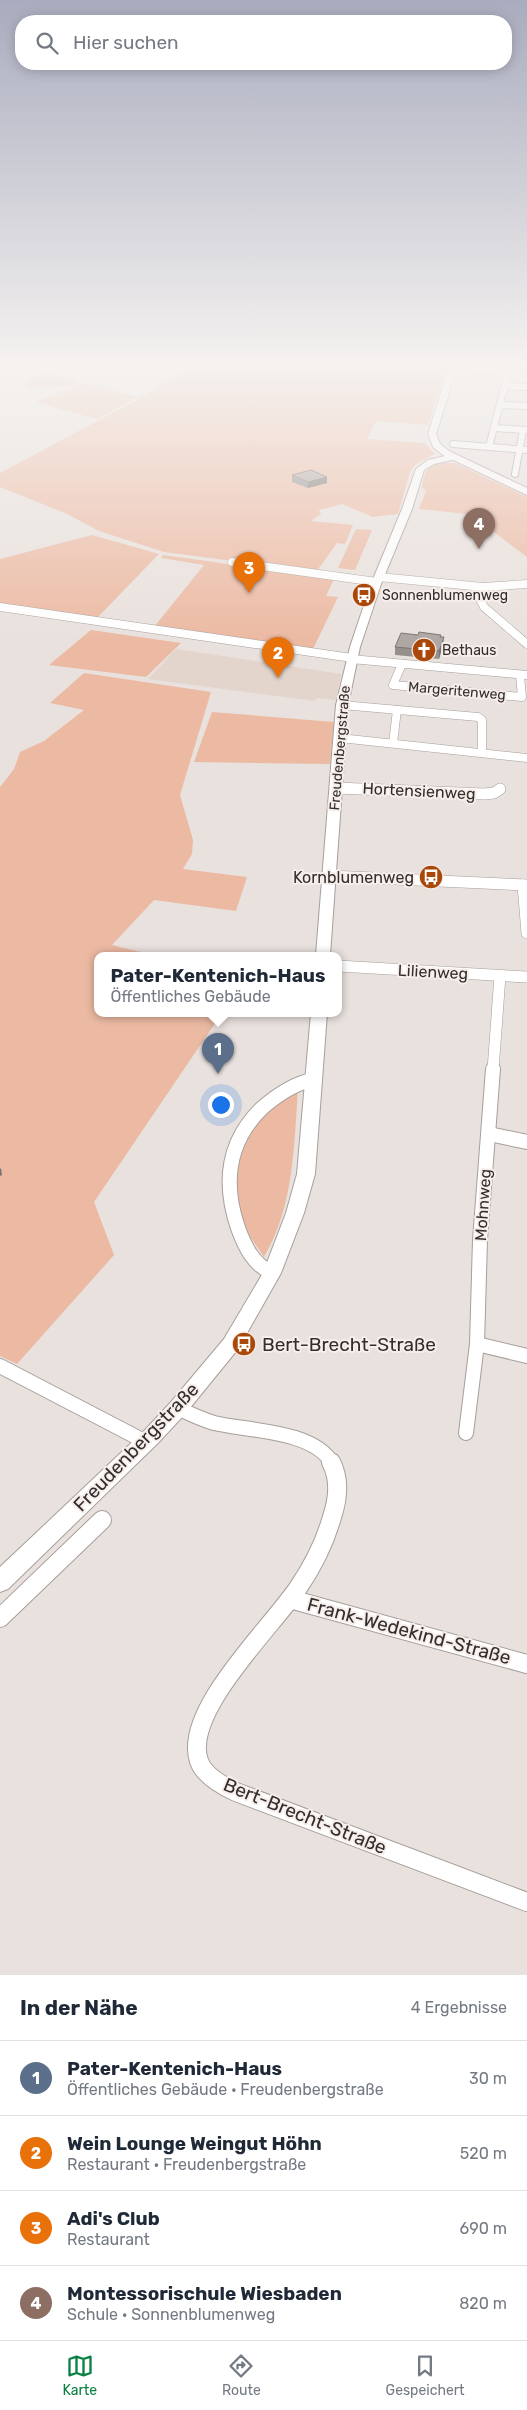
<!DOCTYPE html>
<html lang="de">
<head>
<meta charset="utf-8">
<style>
  :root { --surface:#fff; --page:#f6f6f7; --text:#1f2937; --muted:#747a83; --line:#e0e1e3; --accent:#0b8043 }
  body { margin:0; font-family:Rubik,sans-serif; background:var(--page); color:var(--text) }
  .you { position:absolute; left:220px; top:1104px; width:18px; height:18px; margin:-12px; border:4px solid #fff; border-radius:50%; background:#1a73e8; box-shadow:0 0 0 8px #1a73e833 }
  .badge { display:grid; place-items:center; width:32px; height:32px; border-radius:50%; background:var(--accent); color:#fff; font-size:16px; font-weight:700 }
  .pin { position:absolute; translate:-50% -41px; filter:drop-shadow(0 1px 2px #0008) }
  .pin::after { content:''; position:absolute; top:26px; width:18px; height:15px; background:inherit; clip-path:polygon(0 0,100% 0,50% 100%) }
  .popup { position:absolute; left:94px; top:952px; width:248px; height:65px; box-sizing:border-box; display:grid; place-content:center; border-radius:10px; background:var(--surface); filter:drop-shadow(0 1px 4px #0005); font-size:16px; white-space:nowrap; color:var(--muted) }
  .popup b { font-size:19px; color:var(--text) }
  .popup::after { content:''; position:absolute; left:50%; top:100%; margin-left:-10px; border:10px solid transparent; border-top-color:var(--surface) }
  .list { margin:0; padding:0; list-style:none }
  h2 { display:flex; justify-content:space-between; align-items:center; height:65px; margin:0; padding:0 20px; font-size:21px }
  h2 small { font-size:16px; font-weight:400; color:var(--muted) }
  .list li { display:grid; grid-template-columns:32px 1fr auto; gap:15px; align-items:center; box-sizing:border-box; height:75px; padding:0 20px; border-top:1px solid var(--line) }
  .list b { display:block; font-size:19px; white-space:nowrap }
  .list p { margin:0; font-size:16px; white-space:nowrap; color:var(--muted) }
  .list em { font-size:16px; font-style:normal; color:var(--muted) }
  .icon { flex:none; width:28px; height:28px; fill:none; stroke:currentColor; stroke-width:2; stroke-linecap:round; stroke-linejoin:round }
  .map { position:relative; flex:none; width:527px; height:1975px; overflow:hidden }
  .search { position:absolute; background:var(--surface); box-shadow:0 2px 12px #0003; left:15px; right:15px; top:15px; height:55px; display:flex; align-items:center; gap:12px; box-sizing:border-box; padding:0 18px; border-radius:20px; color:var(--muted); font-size:19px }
  .sheet { height:365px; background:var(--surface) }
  nav { display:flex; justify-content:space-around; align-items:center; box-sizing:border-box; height:70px; border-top:1px solid var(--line); background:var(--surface); font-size:14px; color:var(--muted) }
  nav a { display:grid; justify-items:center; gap:2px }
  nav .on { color:var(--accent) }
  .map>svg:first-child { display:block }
  .built { fill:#e3d4cc }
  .green { fill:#ecbaa3 }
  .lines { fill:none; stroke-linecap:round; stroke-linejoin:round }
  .minor-far4-casing { stroke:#a69f9b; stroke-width:8 }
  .minor-far3-casing { stroke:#a69f9b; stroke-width:9 }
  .minor-far2-casing { stroke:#a69f9b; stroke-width:12 }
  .minor-far1-casing { stroke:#a69f9b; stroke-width:16 }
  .minor-casing { stroke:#a69f9b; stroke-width:20 }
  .tertiary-casing { stroke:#a69f9b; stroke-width:2 }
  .secondary-casing { stroke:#a69f9b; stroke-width:2 }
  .minor-far4 { stroke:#fff; stroke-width:6 }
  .minor-far3 { stroke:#fff; stroke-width:8 }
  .minor-far2 { stroke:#fff; stroke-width:11 }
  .minor-far1 { stroke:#fff; stroke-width:14 }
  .minor { stroke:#fff; stroke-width:18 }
  .tertiary { fill:#fff; fill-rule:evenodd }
  .secondary { fill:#fff; fill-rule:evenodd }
  .wall { fill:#96908d }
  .shaded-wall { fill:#7a7573 }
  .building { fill:#afa7a4; stroke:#7a7573 }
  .labels { text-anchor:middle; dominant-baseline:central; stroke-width:4; stroke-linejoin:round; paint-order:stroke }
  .far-poi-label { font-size:14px; fill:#312e2c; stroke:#f7eeeb; text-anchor:start }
  .far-street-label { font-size:14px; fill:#312e2c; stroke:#f7eeeb }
  .street-label { font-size:16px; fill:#312e2c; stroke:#f7eeeb }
  .poi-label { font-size:16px; fill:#312e2c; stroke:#f7eeeb; text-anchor:end }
  .near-poi-label { font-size:19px; fill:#312e2c; stroke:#f7eeeb; text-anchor:start }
  .near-street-label { font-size:19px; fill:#312e2c; stroke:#f7eeeb }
</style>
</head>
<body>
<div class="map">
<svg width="527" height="1975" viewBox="0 0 527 1975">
  <rect width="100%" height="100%" fill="#e9e1dd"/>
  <polygon class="built" points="176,649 341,674 336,700 317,698 315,701 148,679"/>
  <g class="green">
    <polygon points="198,363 440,363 444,373 428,425 376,421 367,439 425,443 435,454 416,464 410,472 398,514 373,517 342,504 319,510 321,514 311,521 353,525 345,544 337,543 316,572 164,552 99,531 65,513 0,487 0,473 131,403"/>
    <polygon points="58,374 79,384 69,386 26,388 30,375"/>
    <polygon points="86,383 137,397 97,419 35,402"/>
    <path d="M442 463H455L527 497V557L486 526H476L467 514 419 509 426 491 422 487C425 472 426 466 442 463Z"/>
    <polygon points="356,529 372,530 355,570 338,568"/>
    <polygon points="92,535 159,554 96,619 0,604 0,559"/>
    <polygon points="163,555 331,578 334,579 326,596 338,597 312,651 154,627 204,565 161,558"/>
    <polygon points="91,630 181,643 146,677 49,665"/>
    <polygon points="84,673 211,692 180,795 193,840 192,854 183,869 247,877 236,911 154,900 112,945 153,955 98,955 98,1013 222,1013 94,1202 114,1255 17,1364 0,1356 0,787 14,769 20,752 44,741 84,710 50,703"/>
    <polygon points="212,712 334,722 330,764 194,762"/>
    <path d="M298 1089C294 1146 294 1206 264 1257L244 1228 233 1177 239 1149 253 1128 274 1106Z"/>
  </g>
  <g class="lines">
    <g class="minor-far4-casing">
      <g id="minor-far4">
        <polyline points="475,370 527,368"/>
        <polyline points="505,386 527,387"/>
        <polyline points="501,405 527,406"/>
        <polyline points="495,428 527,430"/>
        <polyline points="453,444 527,450"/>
        <polyline points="489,447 507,376 501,369"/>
        <polyline points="515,474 523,430"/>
      </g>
    </g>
    <g class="minor-far3-casing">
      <g id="minor-far3">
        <polyline points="232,562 377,582"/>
        <polyline points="379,577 483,587 527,584"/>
        <polyline points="483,587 480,599 484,607 527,644"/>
        <polyline points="0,607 352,658"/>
        <polyline points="351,659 527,675"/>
        <polyline points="402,664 393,685 522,697 520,675"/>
        <polyline points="342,705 478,717 482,720 482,752"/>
        <polyline points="340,738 527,758"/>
        <polyline points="393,743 397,710"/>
      </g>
    </g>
    <g class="minor-far2-casing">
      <g id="minor-far2">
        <polyline points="336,788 484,794 494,793 500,789"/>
        <polyline points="330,876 527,885"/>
        <polyline points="523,885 527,933"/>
        <polyline points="338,966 527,977"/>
        <polyline points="493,1070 500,976"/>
      </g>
    </g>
    <g class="minor-far1-casing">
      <g id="minor-far1">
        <polyline points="489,1134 527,1142"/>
        <path d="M272 1273C253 1264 245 1247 238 1228 223 1184 227 1142 262 1108 277 1095 293 1084 312 1080"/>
        <polyline points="477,1344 527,1356"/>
        <polyline points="0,1366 146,1442"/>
        <path d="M178 1408C190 1414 201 1419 214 1423 247 1431 313 1430 332 1463"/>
        <polyline points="466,1433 477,1344 480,1240 493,1069"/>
      </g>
    </g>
    <g class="minor-casing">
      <g id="minor">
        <path d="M331 1462C340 1479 338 1499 332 1517 325 1542 313 1566 298 1588 272 1627 182 1712 199 1761 204 1776 223 1786 236 1792L527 1902"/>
        <polyline points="290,1599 527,1664"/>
        <polyline points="0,1618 102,1520"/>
      </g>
    </g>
    <g class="tertiary-casing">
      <g id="tertiary">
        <polygon points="454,454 458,457 457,459 434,464 424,470 412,509 381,584 360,647 348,705 330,955 316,955 336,705 350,647 371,584 402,509 416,469 428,460"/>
        <polygon points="311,1013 327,1013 315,1174 304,1213 281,1273 238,1349 185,1414 159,1442 8,1589 0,1592 0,1567 145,1430 171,1402 224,1339 263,1273 286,1213 297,1174"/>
      </g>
    </g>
    <g class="secondary-casing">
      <polygon id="secondary" points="444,363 452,363 456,370 436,434 440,444 449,451 527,488 527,495 443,455 433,447 428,434 448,370"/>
    </g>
    <use href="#minor-far4" class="minor-far4"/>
    <use href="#minor-far3" class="minor-far3"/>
    <use href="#minor-far2" class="minor-far2"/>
    <use href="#minor-far1" class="minor-far1"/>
    <use href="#minor" class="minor"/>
    <use href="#tertiary" class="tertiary"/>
    <use href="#secondary" class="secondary"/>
  </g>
  <g class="wall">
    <polygon points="292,475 327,477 327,483 308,488 292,482"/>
    <polygon points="418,635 441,635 441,637 443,645 439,659 395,655 395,647"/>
  </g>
  <g class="shaded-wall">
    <polygon points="327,477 327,483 308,488 308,482"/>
    <polygon points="444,637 443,645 439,659 439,651"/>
    <polygon points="1,1168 2,1175 0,1176 0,1169"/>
  </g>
  <g class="building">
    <polygon points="311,470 327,477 308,482 292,475"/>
    <polygon points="419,632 441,635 440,637 444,637 439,651 395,647 401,633 418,635"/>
  </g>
  <linearGradient id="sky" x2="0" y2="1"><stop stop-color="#a9acbe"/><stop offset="0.57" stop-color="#f5f2f0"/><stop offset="1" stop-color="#f5f2f0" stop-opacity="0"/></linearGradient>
  <rect width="527" height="640" fill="url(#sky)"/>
  <defs>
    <g id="bus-disc" transform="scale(1.25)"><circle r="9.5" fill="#aa4809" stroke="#f7eeeb"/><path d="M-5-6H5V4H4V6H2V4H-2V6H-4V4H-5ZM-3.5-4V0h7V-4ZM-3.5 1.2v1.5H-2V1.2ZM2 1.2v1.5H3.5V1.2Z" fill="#fff"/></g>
    <g id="church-disc" transform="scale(1.25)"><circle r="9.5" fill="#aa4809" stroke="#f7eeeb"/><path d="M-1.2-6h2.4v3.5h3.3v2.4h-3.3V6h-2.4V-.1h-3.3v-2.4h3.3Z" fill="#fff"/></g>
  </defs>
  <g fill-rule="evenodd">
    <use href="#bus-disc" x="364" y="595"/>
    <use href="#church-disc" x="424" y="650"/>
    <use href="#bus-disc" x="431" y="877"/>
    <use href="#bus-disc" x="244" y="1344"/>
  </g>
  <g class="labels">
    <g class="far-poi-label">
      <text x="382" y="595">Sonnenblumenweg</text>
      <text x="442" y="650">Bethaus</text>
    </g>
    <g class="far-street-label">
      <text transform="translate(457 691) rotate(5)">Margeritenweg</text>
      <text transform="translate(340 748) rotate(-85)">Freudenbergstraße</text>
    </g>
    <g class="street-label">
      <text transform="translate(419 791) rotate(3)">Hortensienweg</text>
      <text transform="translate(433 972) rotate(3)">Lilienweg</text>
      <text transform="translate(483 1205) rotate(-86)">Mohnweg</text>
    </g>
    <g class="poi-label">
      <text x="414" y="877">Kornblumenweg</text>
    </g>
    <g class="near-poi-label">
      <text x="262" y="1344">Bert-Brecht-Straße</text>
    </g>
    <g class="near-street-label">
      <text transform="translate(136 1447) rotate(-46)">Freudenbergstraße</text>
      <text transform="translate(409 1631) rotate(15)">Frank-Wedekind-Straße</text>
      <text transform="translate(305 1816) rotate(22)">Bert-Brecht-Straße</text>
    </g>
  </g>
</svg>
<div class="you"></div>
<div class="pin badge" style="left:218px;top:1074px;background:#5c6f8a">1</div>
<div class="popup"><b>Pater-Kentenich-Haus</b>Öffentliches Gebäude</div>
<div class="pin badge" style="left:278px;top:678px;background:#e8710a">2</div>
<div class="pin badge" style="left:249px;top:593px;background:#e8710a">3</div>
<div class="pin badge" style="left:479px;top:549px;background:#8d6e63">4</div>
<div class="search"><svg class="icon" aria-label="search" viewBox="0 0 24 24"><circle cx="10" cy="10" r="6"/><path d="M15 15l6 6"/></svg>Hier suchen</div>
</div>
<section class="sheet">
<h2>In der Nähe<small>4 Ergebnisse</small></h2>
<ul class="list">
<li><span class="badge" style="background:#5c6f8a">1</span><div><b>Pater-Kentenich-Haus</b><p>Öffentliches Gebäude · Freudenbergstraße</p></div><em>30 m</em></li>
<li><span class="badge" style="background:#e8710a">2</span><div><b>Wein Lounge Weingut Höhn</b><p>Restaurant · Freudenbergstraße</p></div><em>520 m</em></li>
<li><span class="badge" style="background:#e8710a">3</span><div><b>Adi's Club</b><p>Restaurant</p></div><em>690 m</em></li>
<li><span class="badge" style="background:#8d6e63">4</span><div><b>Montessorischule Wiesbaden</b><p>Schule · Sonnenblumenweg</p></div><em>820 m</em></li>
</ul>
</section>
<nav>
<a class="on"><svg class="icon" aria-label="map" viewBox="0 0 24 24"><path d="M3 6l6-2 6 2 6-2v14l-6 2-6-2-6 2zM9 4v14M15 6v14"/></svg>Karte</a>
<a><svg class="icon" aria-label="directions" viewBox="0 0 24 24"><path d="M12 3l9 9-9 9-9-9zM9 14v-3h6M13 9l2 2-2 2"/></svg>Route</a>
<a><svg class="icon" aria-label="saved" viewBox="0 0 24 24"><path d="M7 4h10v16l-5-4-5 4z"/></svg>Gespeichert</a>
</nav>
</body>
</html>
